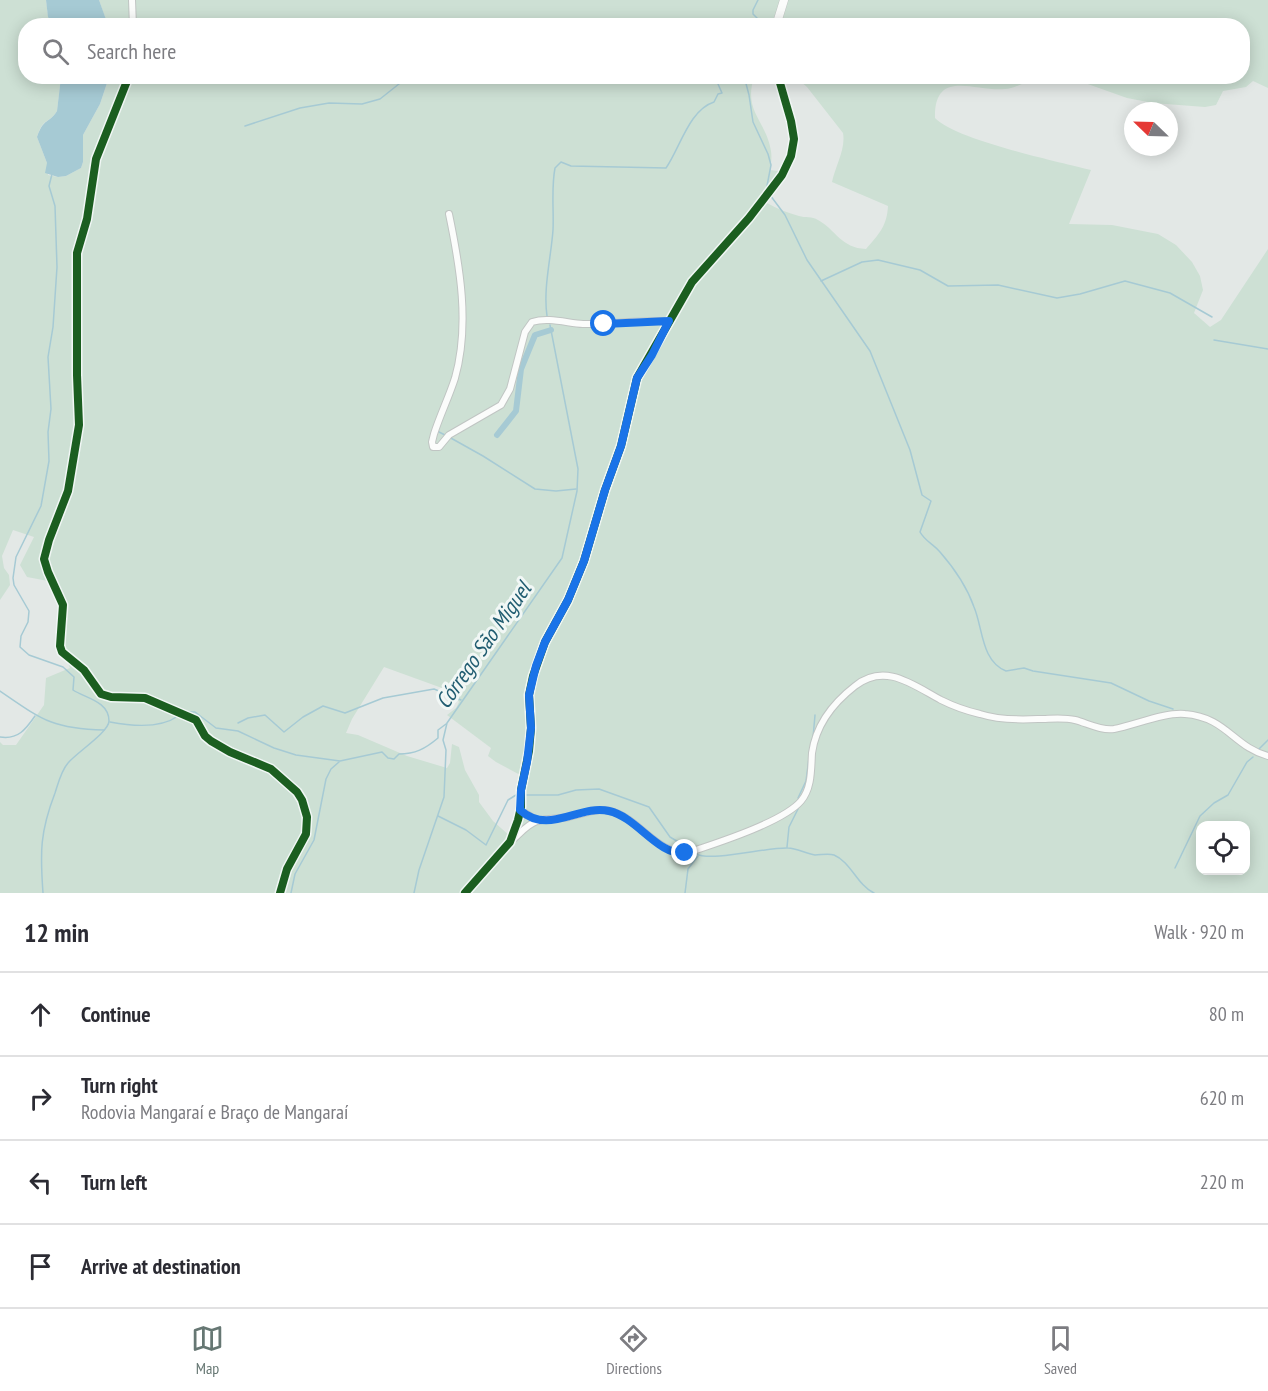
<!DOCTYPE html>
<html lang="en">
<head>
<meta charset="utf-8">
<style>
  :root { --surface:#fff; --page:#f7f7f7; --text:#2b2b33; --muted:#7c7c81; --line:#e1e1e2; --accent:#667773 }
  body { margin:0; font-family:"PT Sans Narrow",sans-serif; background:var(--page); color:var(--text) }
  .controls { position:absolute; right:18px; bottom:18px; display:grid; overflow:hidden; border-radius:12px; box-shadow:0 3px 15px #0003 }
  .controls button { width:54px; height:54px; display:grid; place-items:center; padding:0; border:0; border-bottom:2px solid var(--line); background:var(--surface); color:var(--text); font:30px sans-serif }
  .compass { position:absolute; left:1124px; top:102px; width:54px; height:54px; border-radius:50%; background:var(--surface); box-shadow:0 3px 15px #0003; rotate:293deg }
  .stop { position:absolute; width:18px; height:18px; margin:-14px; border:4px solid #1a73e8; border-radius:50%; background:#fff }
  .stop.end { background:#1a73e8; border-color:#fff; box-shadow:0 2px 6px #0008 }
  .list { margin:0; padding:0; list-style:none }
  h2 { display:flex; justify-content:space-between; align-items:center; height:78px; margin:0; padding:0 24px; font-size:26px }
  h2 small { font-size:20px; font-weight:400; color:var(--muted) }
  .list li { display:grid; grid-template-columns:39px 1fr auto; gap:18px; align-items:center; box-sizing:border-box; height:84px; padding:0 24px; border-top:2px solid var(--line) }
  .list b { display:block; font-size:22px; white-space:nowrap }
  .list p { margin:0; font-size:20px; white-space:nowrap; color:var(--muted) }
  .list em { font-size:20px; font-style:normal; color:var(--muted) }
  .icon { flex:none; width:33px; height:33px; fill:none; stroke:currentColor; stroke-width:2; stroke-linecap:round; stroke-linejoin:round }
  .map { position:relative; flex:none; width:1268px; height:893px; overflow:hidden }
  .search { position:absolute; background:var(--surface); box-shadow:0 3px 15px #0003; left:18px; right:18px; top:18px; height:66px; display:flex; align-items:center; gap:15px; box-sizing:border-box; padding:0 21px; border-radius:24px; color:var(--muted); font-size:22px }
  .sheet { height:414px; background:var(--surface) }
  nav { display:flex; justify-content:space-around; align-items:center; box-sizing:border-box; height:84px; border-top:2px solid var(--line); background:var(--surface); font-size:16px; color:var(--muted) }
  nav a { display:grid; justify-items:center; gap:3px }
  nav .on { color:var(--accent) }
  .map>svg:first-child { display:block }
  .green { fill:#cde0d4; fill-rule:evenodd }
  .water { fill:#a6cad4 }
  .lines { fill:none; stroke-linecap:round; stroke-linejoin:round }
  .stream { stroke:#a6cad4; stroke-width:1.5 }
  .canal { stroke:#a6cad4; stroke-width:6 }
  .minor-casing { stroke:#c0c5c3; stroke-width:8 }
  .tertiary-casing { stroke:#c0c5c3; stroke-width:9 }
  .minor { stroke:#fbfcfb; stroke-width:6 }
  .tertiary { stroke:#fbfcfb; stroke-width:8 }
  .cycleway-casing { stroke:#f1f7f5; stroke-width:11 }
  .cycleway { stroke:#1b5e20; stroke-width:8 }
  .route { stroke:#1a73e8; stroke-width:8 }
  .labels { text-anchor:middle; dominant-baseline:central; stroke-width:6; stroke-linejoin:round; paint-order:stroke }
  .water-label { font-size:22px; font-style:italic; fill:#215d71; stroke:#f1f7f5 }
</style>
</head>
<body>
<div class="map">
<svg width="1268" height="893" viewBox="0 0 1268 893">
  <rect width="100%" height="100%" fill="#e3e8e6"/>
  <g class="green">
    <path d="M0 0H46L48 16 54 25 26 26V76L61 77 57 111C49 124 43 117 37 137L47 163 48 175 58 177 66 176 81 168 83 162V135L100 104 109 77H754C743 112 766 120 771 151 772 157 771 164 770 170L786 172 767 203C778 209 788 213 799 216 805 218 812 216 818 220 836 230 841 248 866 249 879 234 887 226 888 206L832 182C835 167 846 149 843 133L807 87 795 77H1037C1029 80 1019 86 1011 88 981 96 934 64 935 118 956 140 1056 161 1091 170L1069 224 1112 225 1158 234 1176 245 1192 262 1200 276 1203 290 1194 313 1210 327 1221 320 1268 249V893H0V742L3 745H16L44 705 46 678 70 668C63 652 60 643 67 628L59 624V608L48 581 27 577 20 565 34 537 13 530 2 556 4 568 9 575 10 585 0 600ZM384 667 453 692 459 702 456 708 447 715 491 748 488 756 496 762 524 777 511 837 493 821 479 802V795L465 770 459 747 452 744 450 763 447 768 407 756 358 735 346 733 352 719ZM1200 826H1246V870H1200Z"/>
    <polygon points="99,0 1268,0 1268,88 1253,81 1246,87 1223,91 1216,105 1205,107 1153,103 1127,98 1068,77 1242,76 1242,26 108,26"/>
  </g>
  <g class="water">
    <polygon points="46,0 99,0 108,25 54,25 48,17"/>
    <path d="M61 77H109L100 104 83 135V162L81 168 66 176 58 177 45 173 47 163 37 137C44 117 49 124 57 111Z"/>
  </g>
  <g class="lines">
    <g class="stream">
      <polyline points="546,26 598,21 677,20 718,26"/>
      <polyline points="756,26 757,18 753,14 753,10 758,0"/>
      <polyline points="744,76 749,95 753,122 768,154 771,165 766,191"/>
      <polyline points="245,126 300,108 329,103 362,104 380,99 409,76"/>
      <path d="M770 195 785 215 807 260 870 351 910 450 922 495 931 501 920 532C925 541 933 544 940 552 954 568 967 587 974 607 983 628 981 661 1006 671L1024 668 1033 671 1111 683 1149 701 1173 709"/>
      <polyline points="821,281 862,262 878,260 920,270 948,286 998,285 1057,298 1080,294 1125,281 1170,293 1212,317"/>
      <path d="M547 316C543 288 551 258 553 230 554 210 551 189 555 168L561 162 571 166 666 168C680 148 689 110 714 102L718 94 722 93 718 84 721 76"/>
      <polyline points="1214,340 1268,349"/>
      <polyline points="439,432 445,435"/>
      <polyline points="449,437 483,456 535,489 556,491 576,489"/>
      <path d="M0 691C41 719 52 729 104 730"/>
      <path d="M185 712H195L216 728 238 731 274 748 296 755 340 761 382 752 388 758 394 759 399 754C415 754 425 749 438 738V730L446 724"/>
      <path d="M110 722C131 726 160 729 178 716"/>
      <polyline points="238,723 248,718 265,715 284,732 303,717 323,706 345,713 383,698 434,689 461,700"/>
      <path d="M0 737C18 740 26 729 35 716"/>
      <polyline points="813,738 815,715"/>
      <polyline points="1258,750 1268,740"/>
      <polyline points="526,795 558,795 576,790 599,789 649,807 670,837 690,849"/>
      <polyline points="798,798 806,781 809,758"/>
      <polyline points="438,816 466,830 486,845 508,800 516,795"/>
      <polyline points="787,847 789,827 798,809"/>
      <path d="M696 854C712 862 767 847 788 848 797 848 806 854 815 855 821 855 828 853 834 855 851 862 857 885 874 893"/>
      <polyline points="1175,868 1200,816 1214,803 1228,795 1247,762 1253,757"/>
      <path d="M43 893C40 852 40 832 55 793 58 784 61 771 68 763 76 753 109 732 109 721 109 701 85 698 73 690L74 677 63 667 29 655 20 647 21 636 28 622 29 611 14 585 13 578 16 557 41 506 49 461 48 432 51 409 48 357 53 327 57 267 55 206 49 186 52 174"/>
      <polyline points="291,893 295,874 314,840 326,779 331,769 339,762"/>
      <polyline points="414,893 419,870 444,797 446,750 443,740 447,723 562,558 577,491 578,469 550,325"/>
      <polyline points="685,893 688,869 698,856"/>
    </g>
    <polyline class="canal" points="497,435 516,411 521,369 535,335 551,330"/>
    <g class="minor-casing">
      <g id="minor">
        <polyline points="132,0 133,26"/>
        <polyline points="129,76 96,159 87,219 77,253 77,375 79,425 68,491 49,540 44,559 48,572 63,605 60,646 62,652 84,670 101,694 111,697 145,698 196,720 205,736 211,741 230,752 271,769 297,792 302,800 307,817 306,834 287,869 280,893"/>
        <path d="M449 214C460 267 470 325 455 378 449 397 440 415 434 434L432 442 433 447H439L449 435 501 405 510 389 525 332 532 322C548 317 567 323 583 324 612 324 640 320 668 321"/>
        <polyline points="520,810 538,821"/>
        <path d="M511 841C519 835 526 825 537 821 547 818 558 819 569 817 580 814 594 809 605 810 639 814 655 857 690 852 717 843 783 822 801 801 812 788 811 769 812 753 816 725 833 703 855 686 885 662 913 685 941 700 953 706 967 711 980 714 999 720 1019 720 1038 719 1050 719 1063 717 1075 720 1087 723 1101 731 1114 729 1135 725 1165 712 1185 714 1226 717 1234 747 1268 756"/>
      </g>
    </g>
    <g class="tertiary-casing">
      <g id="tertiary">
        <polyline points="776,26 784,0"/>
        <polyline points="465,893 510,842 518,820 521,807 521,790 529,751 531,728 529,695 533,676 545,642 568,600 584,561 605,490 621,446 637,378 692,282 749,218 782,175 791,156 794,139 791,121 778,76"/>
      </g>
    </g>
    <use href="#minor" class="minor"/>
    <use href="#tertiary" class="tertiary"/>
    <g class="cycleway-casing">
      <g id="cycleway">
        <polyline points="129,76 96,159 87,219 77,253 77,375 79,425 68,491 49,540 44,559 48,572 63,605 60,646 62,652 84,670 101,694 111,697 145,698 196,720 205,736 211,741 230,752 271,769 297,792 302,800 307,817 306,834 287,869 280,893"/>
        <polyline points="465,893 510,842 518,820 521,807 521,790 529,751 531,728 529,695 533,676 545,642 568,600 584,561 605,490 621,446 637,378 692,282 749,218 782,175 791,156 794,139 791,121 778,76"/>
      </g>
    </g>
    <use href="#cycleway" class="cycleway"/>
  </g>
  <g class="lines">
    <path class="route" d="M604 324 669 321 652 355 637 378 621 446 605 490 584 561 568 600 545 642 536 666 529 695 531 728 527 762 521 790 520 810C549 836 579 804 609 811 637 817 658 856 685 853"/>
  </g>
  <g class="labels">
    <g class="water-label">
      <text transform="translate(483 645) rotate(-55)">Córrego São Miguel</text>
    </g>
  </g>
</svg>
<div class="controls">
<button><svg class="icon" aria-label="locate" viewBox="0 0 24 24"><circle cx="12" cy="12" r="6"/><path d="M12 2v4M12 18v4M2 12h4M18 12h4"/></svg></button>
</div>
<svg class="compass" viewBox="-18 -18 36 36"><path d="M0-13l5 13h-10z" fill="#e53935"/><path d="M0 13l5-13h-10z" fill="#7c7c81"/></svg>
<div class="stop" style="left:604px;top:324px"></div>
<div class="stop end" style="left:685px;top:853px"></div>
<div class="search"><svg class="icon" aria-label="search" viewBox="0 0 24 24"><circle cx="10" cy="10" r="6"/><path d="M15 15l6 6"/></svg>Search here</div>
</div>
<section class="sheet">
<h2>12 min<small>Walk · 920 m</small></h2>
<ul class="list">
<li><svg class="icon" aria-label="ahead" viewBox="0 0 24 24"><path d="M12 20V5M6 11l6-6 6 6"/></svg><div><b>Continue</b></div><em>80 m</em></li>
<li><svg class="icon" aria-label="right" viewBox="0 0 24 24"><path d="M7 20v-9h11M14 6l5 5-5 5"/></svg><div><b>Turn right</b><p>Rodovia Mangaraí e Braço de Mangaraí</p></div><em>620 m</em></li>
<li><svg class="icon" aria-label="left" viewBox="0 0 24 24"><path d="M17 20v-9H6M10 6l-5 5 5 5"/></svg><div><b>Turn left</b></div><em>220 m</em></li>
<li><svg class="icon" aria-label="arrive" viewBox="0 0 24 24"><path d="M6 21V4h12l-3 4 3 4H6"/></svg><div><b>Arrive at destination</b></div></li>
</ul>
</section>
<nav>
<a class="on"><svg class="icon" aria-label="map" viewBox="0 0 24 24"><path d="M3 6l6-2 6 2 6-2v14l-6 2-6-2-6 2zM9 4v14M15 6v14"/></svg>Map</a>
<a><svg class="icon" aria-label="directions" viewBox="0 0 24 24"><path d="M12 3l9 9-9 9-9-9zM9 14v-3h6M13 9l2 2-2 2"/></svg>Directions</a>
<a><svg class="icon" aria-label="saved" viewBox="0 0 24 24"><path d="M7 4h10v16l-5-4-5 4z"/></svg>Saved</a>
</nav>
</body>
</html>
